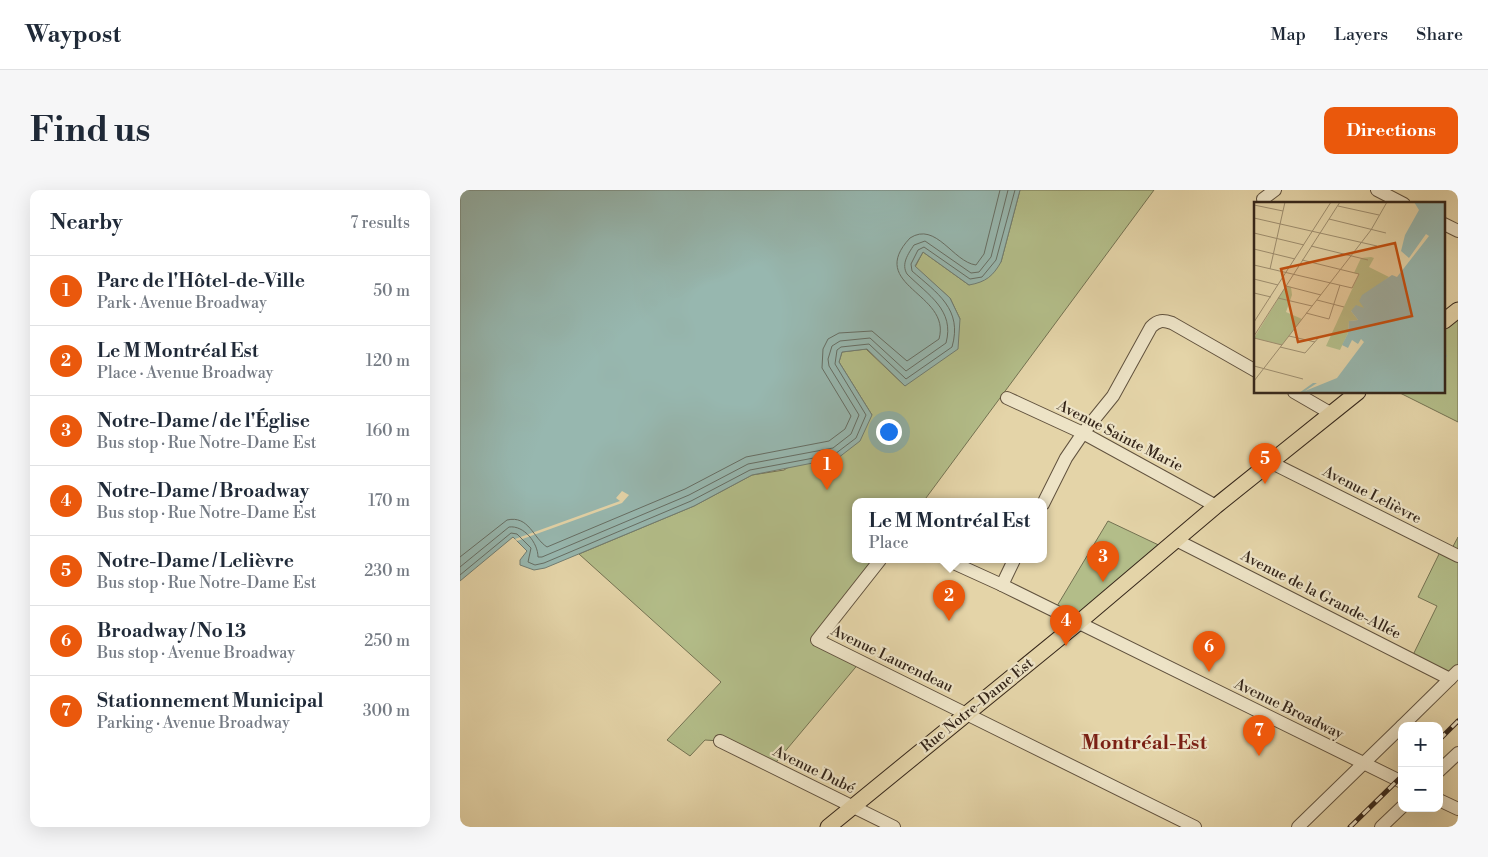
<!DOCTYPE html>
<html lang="en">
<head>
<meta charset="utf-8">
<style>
  :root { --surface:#fff; --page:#f6f6f7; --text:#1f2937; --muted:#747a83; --line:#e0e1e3; --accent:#ea580c }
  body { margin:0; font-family:"Libre Bodoni",serif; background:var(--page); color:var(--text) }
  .controls { position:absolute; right:15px; bottom:15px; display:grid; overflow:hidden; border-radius:10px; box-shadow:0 5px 20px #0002 }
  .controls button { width:45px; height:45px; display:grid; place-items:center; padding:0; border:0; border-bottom:1px solid var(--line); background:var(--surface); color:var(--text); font:25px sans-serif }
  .you { position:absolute; left:428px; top:241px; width:18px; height:18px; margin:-12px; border:4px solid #fff; border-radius:50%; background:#1a73e8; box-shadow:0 0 0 8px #1a73e833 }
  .badge { display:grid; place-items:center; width:32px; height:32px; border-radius:50%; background:var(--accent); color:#fff; font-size:16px; font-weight:700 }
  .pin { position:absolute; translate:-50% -41px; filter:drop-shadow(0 1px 2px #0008) }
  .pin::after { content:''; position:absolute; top:26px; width:18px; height:15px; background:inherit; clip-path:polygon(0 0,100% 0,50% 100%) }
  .popup { position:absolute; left:392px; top:308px; width:195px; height:65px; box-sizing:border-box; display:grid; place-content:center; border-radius:10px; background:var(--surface); filter:drop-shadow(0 1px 4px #0005); font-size:16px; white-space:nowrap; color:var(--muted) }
  .popup b { font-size:19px; color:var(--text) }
  .popup::after { content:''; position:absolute; left:50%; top:100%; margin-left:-10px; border:10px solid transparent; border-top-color:var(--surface) }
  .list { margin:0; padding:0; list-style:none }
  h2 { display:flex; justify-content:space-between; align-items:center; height:65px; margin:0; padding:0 20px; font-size:21px }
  h2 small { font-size:16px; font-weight:400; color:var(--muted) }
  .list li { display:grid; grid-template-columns:32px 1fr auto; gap:15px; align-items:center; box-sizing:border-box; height:70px; padding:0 20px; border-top:1px solid var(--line) }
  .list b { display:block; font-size:19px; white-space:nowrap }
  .list p { margin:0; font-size:16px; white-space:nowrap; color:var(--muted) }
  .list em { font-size:16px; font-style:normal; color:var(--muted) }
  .map { position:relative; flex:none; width:998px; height:637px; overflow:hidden; border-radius:10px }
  header { display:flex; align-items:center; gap:30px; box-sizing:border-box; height:70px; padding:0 25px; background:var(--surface); border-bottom:1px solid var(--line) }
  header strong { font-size:24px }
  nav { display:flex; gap:28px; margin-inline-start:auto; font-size:18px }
  .intro { display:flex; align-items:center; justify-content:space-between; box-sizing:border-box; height:120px; padding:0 30px }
  h1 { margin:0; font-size:35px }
  .button { padding:12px 22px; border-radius:10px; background:var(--accent); color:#fff; font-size:18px; font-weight:700 }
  main { display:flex; gap:30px; padding:0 30px }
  aside { flex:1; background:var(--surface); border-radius:10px; box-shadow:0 5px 20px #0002 }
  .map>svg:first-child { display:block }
  .green { fill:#b3bd89; stroke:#747252 }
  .water { fill:#97b7af; stroke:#707d73 }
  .pier { fill:#e4d4a8 }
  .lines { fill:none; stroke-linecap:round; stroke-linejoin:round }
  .shore { stroke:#666e64; stroke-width:1 }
  .minor-casing { stroke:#61523e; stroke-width:14 }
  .major-casing { stroke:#35261a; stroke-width:17 }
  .minor { stroke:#ede3c6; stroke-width:12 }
  .major { stroke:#e4d4a8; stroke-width:15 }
  .rail-casing { stroke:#35261a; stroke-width:5 }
  .rail { stroke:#ede3c6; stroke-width:3; stroke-dasharray:9; stroke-linecap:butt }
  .labels { text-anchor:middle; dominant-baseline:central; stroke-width:4.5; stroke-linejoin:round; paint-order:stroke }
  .street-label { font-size:15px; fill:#35261a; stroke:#ede3c6 }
  .district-label { font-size:20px; font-weight:bold; fill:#7a1f14; stroke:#ede3c6 }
  .inset-river { fill:none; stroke:#97b7af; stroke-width:2.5 }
  .inset-road { fill:none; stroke:#9e8e6f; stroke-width:1 }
  .view { fill:#c44f0f; fill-opacity:0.15; stroke:#c44f0f; stroke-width:2.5 }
  .inset-edge { fill:none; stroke:#35261a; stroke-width:2.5 }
</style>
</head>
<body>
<header>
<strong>Waypost</strong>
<nav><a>Map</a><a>Layers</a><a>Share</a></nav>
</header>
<div class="intro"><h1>Find us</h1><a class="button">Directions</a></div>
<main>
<aside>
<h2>Nearby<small>7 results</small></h2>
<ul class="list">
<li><span class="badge">1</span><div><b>Parc de l'Hôtel-de-Ville</b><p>Park · Avenue Broadway</p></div><em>50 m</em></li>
<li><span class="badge">2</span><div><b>Le M Montréal Est</b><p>Place · Avenue Broadway</p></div><em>120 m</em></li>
<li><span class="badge">3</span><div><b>Notre-Dame / de l'Église</b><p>Bus stop · Rue Notre-Dame Est</p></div><em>160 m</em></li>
<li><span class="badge">4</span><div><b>Notre-Dame / Broadway</b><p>Bus stop · Rue Notre-Dame Est</p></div><em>170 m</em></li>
<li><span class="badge">5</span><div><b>Notre-Dame / Lelièvre</b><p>Bus stop · Rue Notre-Dame Est</p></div><em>230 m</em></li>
<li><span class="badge">6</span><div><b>Broadway / No 13</b><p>Bus stop · Avenue Broadway</p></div><em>250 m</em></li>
<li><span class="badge">7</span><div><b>Stationnement Municipal</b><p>Parking · Avenue Broadway</p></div><em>300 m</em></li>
</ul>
</aside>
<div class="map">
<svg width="998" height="637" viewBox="0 0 998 637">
  <rect width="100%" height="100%" fill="#e4d4a8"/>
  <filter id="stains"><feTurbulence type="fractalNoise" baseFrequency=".004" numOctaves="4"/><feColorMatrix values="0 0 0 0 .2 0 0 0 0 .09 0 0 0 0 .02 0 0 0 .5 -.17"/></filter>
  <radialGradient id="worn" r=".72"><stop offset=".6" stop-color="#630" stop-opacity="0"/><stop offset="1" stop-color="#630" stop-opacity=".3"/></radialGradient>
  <g class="green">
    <polygon points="560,0 694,0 463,312 395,312 395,370 420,370 358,450 400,472 312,577 260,551 245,550 230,566 207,550 261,492 119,364 234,316 292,285 324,280 412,225 379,172 382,162 406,159 445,196 500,129 490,108 455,77 463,62 509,95 541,72"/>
    <polygon points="998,120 998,232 940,203 984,202 984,132"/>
    <polygon points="648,331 707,359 618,433 594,421"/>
    <polygon points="998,347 998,481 990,489 951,469 977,416 958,407 982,358 990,362"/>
  </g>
  <path class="water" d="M0 0H560L541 72C533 86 526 92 509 95L463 62 455 76 490 108 500 129 498 159 445 196 407 159 382 162 379 172 412 225 400 251 378 268 292 285 234 316 85 378 74 380 60 375V370L67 361 53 347 0 391Z"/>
  <polygon class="pier" points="162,301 169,305 162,313 57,351 55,349 160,311 156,308"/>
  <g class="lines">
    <g class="shore">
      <path d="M0 367 47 330C69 325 73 348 87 357L225 299 286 267 369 251 385 239 391 226 362 178 363 159 368 149 379 143 412 141 447 171 479 149C492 103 405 96 450 48 476 31 493 72 516 75L524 64 540 0"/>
      <path d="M0 377 49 337C64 335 78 353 78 367H82L229 305 288 274 373 258 391 244 399 225 369 176 368 169 372 156 380 151 410 148 446 181 486 153C495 120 468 105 447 84 441 74 448 64 454 55L465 51 511 83 519 82 531 67 548 0"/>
      <path d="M0 385 51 343 57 344 71 358 68 372 75 375 84 373 231 311 290 280 375 264 396 248 406 225 375 174 377 160 381 157 409 154 446 189 492 157C503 119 477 103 452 81L451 74 458 60 464 57 510 89 522 87 536 70 555 0"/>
    </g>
    <g class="minor-casing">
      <g id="minor">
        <polyline points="917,0 944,14"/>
        <polyline points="803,9 815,0"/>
        <polyline points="984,34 998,41"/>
        <polyline points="834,202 872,224"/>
        <polyline points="547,208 623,243 756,316"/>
        <polyline points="812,273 998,366"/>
        <path d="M583 314 606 268 623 243 653 206 691 137C698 130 703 130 712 133L796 181"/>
        <polyline points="718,351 990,489"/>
        <polyline points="420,370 357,450 735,637"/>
        <polyline points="487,370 542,395 942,592"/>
        <polyline points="542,395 554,370"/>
        <polyline points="942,536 998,481"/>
        <polyline points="260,551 434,637"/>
        <polyline points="979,581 998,563"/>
        <polyline points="979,610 998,619"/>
        <polyline points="838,637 942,536"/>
        <polyline points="921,637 942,617"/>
      </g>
    </g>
    <g class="major-casing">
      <g id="major">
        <polyline points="984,131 998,120"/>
        <polyline points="368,637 618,433 756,316 898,202"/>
      </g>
    </g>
    <use href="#minor" class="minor"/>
    <use href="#major" class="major"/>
    <g class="rail-casing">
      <g id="rail">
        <polyline points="979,550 998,531"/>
        <polyline points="890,637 942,586"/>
      </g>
    </g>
    <use href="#rail" class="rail"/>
  </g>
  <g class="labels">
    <g class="street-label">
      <text transform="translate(660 246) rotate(27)">Avenue Sainte Marie</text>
      <text transform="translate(912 305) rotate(27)">Avenue Lelièvre</text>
      <text transform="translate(861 405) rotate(27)">Avenue de la Grande-Allée</text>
      <text transform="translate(432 469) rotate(26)">Avenue Laurendeau</text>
      <text transform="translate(517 515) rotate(-39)">Rue Notre-Dame Est</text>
      <text transform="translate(829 519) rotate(26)">Avenue Broadway</text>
      <text transform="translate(354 580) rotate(26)">Avenue Dubé</text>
    </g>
    <g class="district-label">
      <text x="684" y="553">Montréal-Est</text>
    </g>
  </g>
  <g transform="translate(794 12)">
    <rect width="191" height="191" fill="#e4d4a8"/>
    <path d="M117 55 120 56 115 65 135 75 117 89 110 106 97 109 104 118 95 119 94 131 86 148 72 144 105 72 100 71 107 56ZM32 84 37 85 38 93 32 110 48 117 28 143 0 136Z" fill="#b3bd89"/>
    <path d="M160 0H191V191H45L59 181H63L51 189 83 176 110 140 107 137 104 142 98 138 94 146 88 143 94 131 95 119 104 118 97 109 102 103 110 106 105 99 108 93 138 73 143 75 175 34 172 32 155 56 147 49 151 33 165 8Z" fill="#97b7af"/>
    <path class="inset-river" d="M173 191 192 153"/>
    <path class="inset-road" d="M0 3 29 9M84 4 125 13M0 16 123 44M75 17 132 31M0 31 50 43M57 44 114 58M0 47 41 57M0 63 98 86 105 72 48 58M16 67 31 0M0 77 24 83M32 84 67 93M0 91 17 95M24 96 58 104M63 98 90 105M52 111 75 117 86 83M0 120 77 0M0 134 86 0M35 134 61 140M0 136 28 143M26 145 51 151 66 134M0 164 49 177M0 179 117 28 133 0"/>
    <path class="view" d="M141 41 158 114 44 140 27 67Z"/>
    <rect width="191" height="191" class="inset-edge"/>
  </g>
  <rect width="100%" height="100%" filter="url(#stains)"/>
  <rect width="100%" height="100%" fill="url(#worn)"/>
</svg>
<div class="controls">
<button>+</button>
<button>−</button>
</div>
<div class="you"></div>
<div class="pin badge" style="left:367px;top:300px">1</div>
<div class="pin badge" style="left:489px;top:431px">2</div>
<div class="popup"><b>Le M Montréal Est</b>Place</div>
<div class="pin badge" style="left:643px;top:392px">3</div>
<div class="pin badge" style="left:606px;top:456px">4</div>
<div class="pin badge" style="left:805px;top:294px">5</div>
<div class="pin badge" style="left:749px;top:482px">6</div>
<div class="pin badge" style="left:799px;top:566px">7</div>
</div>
</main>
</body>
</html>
